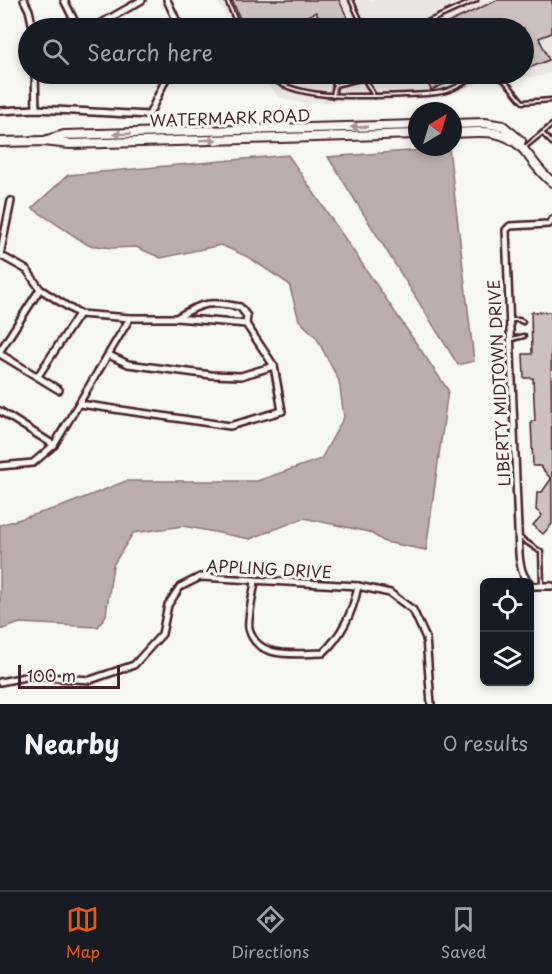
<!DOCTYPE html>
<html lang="en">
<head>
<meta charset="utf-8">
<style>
  :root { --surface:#171b24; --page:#20242c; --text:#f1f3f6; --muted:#9ea1a6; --line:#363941; --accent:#ea580c }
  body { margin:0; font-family:"Playpen Sans",sans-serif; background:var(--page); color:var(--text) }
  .controls { position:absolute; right:18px; bottom:18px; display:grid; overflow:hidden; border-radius:9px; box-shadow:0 3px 9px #0003 }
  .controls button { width:54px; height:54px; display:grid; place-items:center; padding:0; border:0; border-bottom:2px solid var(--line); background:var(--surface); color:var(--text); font:30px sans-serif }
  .compass { position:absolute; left:408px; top:102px; width:54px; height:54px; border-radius:50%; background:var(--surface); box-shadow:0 3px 9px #0003; rotate:38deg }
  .scale { position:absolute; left:18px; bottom:15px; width:102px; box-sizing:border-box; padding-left:6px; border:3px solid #4a1f2b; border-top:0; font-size:16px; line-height:21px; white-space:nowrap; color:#4a1f2b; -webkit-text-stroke:4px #f6f6f2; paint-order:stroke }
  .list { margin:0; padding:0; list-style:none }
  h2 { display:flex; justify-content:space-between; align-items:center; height:78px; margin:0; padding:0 24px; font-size:26px }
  h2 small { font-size:20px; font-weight:400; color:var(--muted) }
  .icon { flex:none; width:33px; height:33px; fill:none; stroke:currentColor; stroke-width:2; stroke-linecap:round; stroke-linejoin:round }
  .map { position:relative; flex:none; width:552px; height:704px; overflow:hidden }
  .search { position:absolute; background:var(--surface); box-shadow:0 3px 9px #0003; left:18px; right:18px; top:18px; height:66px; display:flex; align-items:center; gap:15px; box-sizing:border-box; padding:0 21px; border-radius:33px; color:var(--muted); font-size:22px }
  .sheet { height:186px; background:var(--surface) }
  nav { display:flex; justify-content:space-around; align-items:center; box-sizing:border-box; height:84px; border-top:2px solid var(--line); background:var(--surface); font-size:16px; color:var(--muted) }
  nav a { display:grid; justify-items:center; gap:3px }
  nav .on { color:var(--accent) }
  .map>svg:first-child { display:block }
  .built { fill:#e9e6e3 }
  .water { fill:#bbadae; stroke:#8e747a; stroke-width:1.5 }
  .building { fill:#ccc1c0; stroke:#4a1f2b; stroke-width:1.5 }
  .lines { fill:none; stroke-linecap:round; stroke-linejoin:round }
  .lane-casing { stroke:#4a1f2b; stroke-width:7 }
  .street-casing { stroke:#4a1f2b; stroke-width:10 }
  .secondary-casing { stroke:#4a1f2b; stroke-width:12 }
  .lane { stroke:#f6f6f2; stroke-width:2 }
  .street { stroke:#f6f6f2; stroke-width:5 }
  .secondary { stroke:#f6f6f2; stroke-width:8 }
  .oneway { fill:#a99598 }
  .labels { text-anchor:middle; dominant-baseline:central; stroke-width:6; stroke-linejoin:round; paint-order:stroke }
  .street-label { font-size:16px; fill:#4a1f2b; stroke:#f6f6f2 }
</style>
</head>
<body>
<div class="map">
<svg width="552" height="704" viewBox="0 0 552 704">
  <rect width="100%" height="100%" fill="#f6f6f2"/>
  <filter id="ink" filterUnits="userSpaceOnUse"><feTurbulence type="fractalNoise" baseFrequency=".0167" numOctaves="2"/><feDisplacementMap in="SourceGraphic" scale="12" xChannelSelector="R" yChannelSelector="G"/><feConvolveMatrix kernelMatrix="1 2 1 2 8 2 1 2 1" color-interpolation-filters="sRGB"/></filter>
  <g filter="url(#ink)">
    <g class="built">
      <polygon points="217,0 552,0 552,72 543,76 517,78 503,74 524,74 524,28 233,28"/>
      <polygon points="257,74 502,74 484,79 459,93 427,99 300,103 279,97"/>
    </g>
    <g class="water">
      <polygon points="449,148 474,361 458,365 328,157"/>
      <polygon points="288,155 448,390 426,550 385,542 369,532 304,518 250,539 183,526 133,533 113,565 106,615 98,627 20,623 0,630 0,525 63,506 126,481 257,481 321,459 344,417 339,381 316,337 299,320 289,284 248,257 221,245 161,258 136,247 112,248 88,245 32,208 68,175"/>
    </g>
    <g class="building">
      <polygon points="232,0 339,0 352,28 323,28 316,12 306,17 310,28 244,28"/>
      <polygon points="497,0 552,0 552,33 539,38 549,60 524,70 524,28 437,28"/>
      <polygon points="424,74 469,74 431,90"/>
      <polygon points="531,312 551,312 552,524 543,534 533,525 542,515 536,510 537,492 542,492 551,479 540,466 533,466 531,421 535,421 533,378 524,378 523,354 532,354"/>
    </g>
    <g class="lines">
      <g class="lane-casing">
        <g id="lane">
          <polyline points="227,0 239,28"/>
          <polyline points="351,0 364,28"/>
          <polyline points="414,28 476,0"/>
          <path d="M267 74C294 102 369 96 405 95 418 94 433 95 446 91 460 87 478 72 493 74 505 77 515 94 523 102L552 100"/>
          <polyline points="331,74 335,85 333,96"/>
          <polyline points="335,85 364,78 374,96"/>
          <polyline points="542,133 552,143"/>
          <polyline points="525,147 552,125"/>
          <polyline points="511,320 519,320 523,322"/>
          <polyline points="512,339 524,336"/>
          <polyline points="519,537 541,552 542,585"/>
        </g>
      </g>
      <g class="street-casing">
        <g id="street">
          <polyline points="24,0 29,10 33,28"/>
          <polyline points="64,0 78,28"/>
          <polyline points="167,0 180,28"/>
          <polyline points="93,28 142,0"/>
          <polyline points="35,74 36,109"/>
          <polyline points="202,74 203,76"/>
          <polyline points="0,111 36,109 149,115 168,74"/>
          <polyline points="0,255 27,270 40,289 79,314 130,318 176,318 246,324 274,366 282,411 230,426 80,404"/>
          <polyline points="0,255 11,201"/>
          <path d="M178 317C202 302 212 301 240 307L247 316 246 324"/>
          <polyline points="0,351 40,289"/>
          <polyline points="0,354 59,390"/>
          <polyline points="109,355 128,364 211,375 241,376 274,366"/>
          <polyline points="38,376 79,314"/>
          <polyline points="0,411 54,445"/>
          <polyline points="0,466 33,463 54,445 130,318"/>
          <path d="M255 581C254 591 247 619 249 628 256 661 299 653 323 653 343 634 353 612 358 586"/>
          <path d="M529 582C517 572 519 545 518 529L506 230 510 226 549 224 552 220"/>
          <polyline points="530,583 534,586 552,586"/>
          <polyline points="0,682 30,676 90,680 134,665 162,634 168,605 180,587 200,577 358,586 390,593 413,610 426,638 431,704"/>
        </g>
      </g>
      <g class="secondary-casing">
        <g id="secondary">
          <polyline points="453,124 485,123 503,126 521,141"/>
          <path d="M453 133C480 132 504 127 524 150 533 161 540 173 552 182"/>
          <polyline points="47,140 64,135 417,125"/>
          <polyline points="0,142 44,141 70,144 417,134"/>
        </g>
      </g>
      <use href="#lane" class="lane"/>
      <use href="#street" class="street"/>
      <use href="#secondary" class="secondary"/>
    </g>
    <defs><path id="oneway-solid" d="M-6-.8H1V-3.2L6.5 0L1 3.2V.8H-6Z" transform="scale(1.5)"/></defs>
    <g class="oneway">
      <use href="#oneway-solid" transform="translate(359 127) rotate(178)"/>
      <use href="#oneway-solid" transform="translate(122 134) rotate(178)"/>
      <use href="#oneway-solid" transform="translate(208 140) rotate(-2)"/>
    </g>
  </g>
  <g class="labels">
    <g class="street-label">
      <text transform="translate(230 117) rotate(-2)">WATERMARK ROAD</text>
      <text transform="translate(498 383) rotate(-93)">LIBERTY MIDTOWN DRIVE</text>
      <text transform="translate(269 568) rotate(3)">APPLING DRIVE</text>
    </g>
  </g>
</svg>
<div class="controls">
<button><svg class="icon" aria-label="locate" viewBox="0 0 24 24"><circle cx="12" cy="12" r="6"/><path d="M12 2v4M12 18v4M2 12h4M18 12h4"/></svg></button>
<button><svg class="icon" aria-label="layers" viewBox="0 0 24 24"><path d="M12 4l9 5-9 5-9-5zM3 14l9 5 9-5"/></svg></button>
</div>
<svg class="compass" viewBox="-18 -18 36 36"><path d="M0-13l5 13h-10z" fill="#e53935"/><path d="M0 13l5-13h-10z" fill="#9ea1a6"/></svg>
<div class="scale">100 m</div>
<div class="search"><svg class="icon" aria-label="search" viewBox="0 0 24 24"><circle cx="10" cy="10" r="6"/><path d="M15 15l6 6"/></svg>Search here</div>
</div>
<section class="sheet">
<h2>Nearby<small>0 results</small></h2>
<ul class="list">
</ul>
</section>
<nav>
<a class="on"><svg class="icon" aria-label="map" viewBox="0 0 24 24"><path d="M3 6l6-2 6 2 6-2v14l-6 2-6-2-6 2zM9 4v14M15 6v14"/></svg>Map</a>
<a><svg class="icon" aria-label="directions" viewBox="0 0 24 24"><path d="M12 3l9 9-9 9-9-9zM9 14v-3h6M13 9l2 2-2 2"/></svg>Directions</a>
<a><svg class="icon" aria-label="saved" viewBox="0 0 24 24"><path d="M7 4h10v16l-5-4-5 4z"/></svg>Saved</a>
</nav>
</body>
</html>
